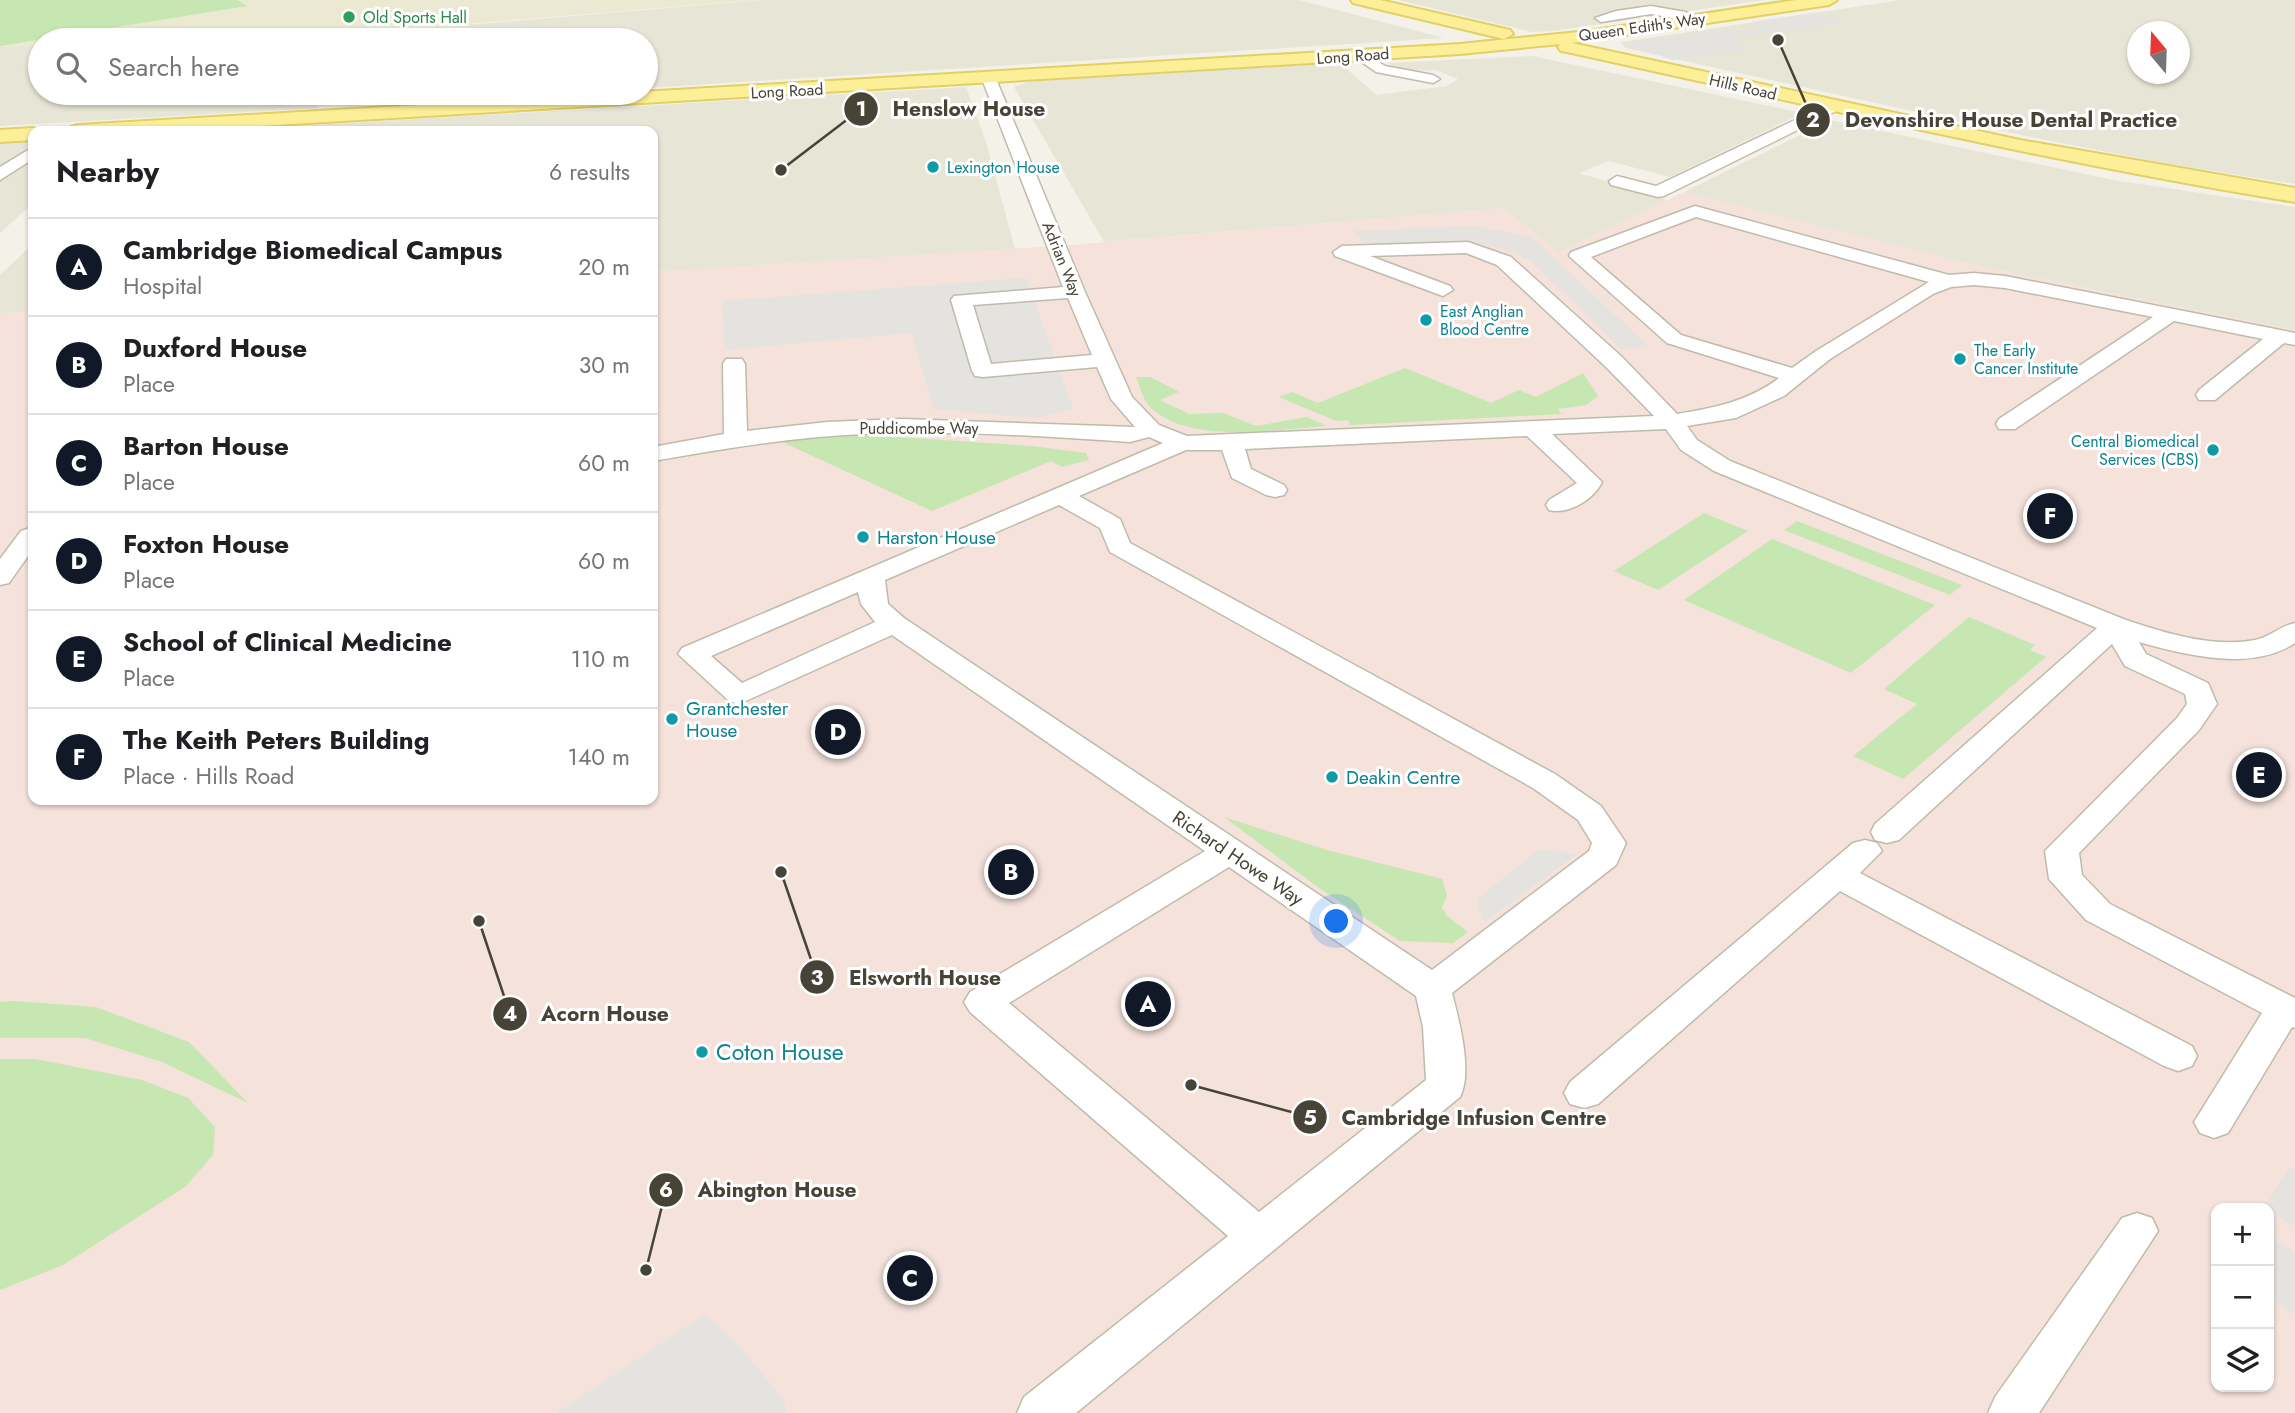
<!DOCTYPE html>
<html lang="en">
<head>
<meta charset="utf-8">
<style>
  :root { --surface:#fff; --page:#f2f2f2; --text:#202124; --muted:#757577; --line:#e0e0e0; --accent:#111827 }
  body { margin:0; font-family:Jost,sans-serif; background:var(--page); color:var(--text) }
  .controls { position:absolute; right:21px; bottom:21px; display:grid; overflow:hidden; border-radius:14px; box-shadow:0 2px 5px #0004 }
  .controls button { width:63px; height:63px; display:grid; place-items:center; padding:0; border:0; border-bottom:2px solid var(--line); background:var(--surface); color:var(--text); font:35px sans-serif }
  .compass { position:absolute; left:2127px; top:21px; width:63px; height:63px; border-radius:50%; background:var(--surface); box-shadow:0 2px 5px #0004; rotate:341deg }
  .you { position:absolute; left:1337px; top:922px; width:24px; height:24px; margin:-18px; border:5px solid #fff; border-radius:50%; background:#1a73e8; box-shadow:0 0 0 10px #1a73e833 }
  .badge { display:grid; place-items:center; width:46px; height:46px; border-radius:50%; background:var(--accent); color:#fff; font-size:23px; font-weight:700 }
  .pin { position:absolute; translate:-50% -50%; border:4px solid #fff; box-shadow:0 2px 7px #0006 }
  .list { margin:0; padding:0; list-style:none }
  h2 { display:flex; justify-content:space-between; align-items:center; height:91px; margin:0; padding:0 28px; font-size:30px }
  h2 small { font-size:23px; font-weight:400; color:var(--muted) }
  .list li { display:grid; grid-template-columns:46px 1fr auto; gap:21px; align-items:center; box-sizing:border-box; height:98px; padding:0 28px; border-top:2px solid var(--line) }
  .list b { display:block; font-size:26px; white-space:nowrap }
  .list p { margin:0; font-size:23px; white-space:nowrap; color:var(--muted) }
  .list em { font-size:23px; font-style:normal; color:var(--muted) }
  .icon { flex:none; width:38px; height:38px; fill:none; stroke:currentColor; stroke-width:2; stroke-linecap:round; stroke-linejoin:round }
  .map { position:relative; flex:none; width:2295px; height:1413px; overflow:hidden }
  .search { position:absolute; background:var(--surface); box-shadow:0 2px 5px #0004; left:28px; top:28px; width:630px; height:77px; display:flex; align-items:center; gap:18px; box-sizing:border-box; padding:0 24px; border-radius:38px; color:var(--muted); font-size:26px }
  .panel { position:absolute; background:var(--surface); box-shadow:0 2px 5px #0004; left:28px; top:126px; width:630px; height:679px; border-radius:14px }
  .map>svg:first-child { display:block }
  .residential { fill:#e7e5d6; fill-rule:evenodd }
  .education { fill:#ece9d2 }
  .medical { fill:#f4e2db; fill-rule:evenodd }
  .green { fill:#c6e7b1 }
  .parking { fill:#e5e3df }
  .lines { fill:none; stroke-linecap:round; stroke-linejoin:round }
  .lane-casing { stroke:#bfbbaa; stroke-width:3 }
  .primary-casing { stroke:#e2d067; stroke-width:4 }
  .lane { fill:#fff; fill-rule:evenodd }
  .primary { fill:#fdef97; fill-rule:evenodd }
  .leisure-dot { fill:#2e9e5b; stroke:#fff; stroke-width:2.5 }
  .culture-dot { fill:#0f9aa8; stroke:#fff; stroke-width:2.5 }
  .labels { text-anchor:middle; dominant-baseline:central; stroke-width:6; stroke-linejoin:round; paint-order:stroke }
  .far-leisure-label { font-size:16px; fill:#27864d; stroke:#fff; text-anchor:start }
  .far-street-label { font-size:16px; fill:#474336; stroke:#fff }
  .far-culture-label { font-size:16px; fill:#0d838f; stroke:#fff; text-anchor:start }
  .culture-label { font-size:19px; fill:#0d838f; stroke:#fff; text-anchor:start }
  .street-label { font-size:19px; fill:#474336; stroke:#fff }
  .near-culture-label { font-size:23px; fill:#0d838f; stroke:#fff; text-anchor:start }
  .leader { fill:none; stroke:#474336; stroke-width:2.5 }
  .callout-dot { fill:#474336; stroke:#fff; stroke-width:2.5 }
  .mark-label { font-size:21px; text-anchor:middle; font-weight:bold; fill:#fff }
  .callout-label { font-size:21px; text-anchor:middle; font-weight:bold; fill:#474336; stroke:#fff; stroke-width:6; stroke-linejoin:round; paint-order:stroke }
</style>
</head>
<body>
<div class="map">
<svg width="2295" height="1413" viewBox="0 0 2295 1413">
  <rect width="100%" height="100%" fill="#f4f2e8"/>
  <g class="residential">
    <polygon points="763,0 1299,0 1444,38 646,88 646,40 285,40 277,31 479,24"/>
    <polygon points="1398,0 1764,0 1553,31 1532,32"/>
    <path d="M1901 0H2295V184L2164 163 2026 136 1625 48 1621 42ZM2138 32H2180V74H2138Z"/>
    <polygon points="252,32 259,40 107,40"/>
    <polygon points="40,45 40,93 306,93 319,108 0,126 0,47"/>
    <polygon points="1532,56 1803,113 1670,177 1609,161 1579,173 1667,200 1558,253 1504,208 1104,242 1014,87 1031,81 1340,63 1376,95 1447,86 1458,79 1436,70 1404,71 1387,63"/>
    <polygon points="966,87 986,142 1015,249 653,272 653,131 210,131"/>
    <polygon points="334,93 569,93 346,106"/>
    <polygon points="1830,120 2113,180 2295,207 2295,330 1983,267 1684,192"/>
    <polygon points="33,140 33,203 0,233 0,143"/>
    <polygon points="33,244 33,311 0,314 0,275"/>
  </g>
  <polygon class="education" points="0,0 759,0 418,28 252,32 107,40 40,40 40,45 0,47"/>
  <path class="medical" d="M1684 192 1983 267 2295 330V1413H0V314L33 311V800H653V272L1072 245 1504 208 1558 253ZM2216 1208H2269V1387H2216Z"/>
  <g class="green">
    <polygon points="0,0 237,0 247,6 0,46"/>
    <polygon points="1405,368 1491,403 1519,390 1536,397 1583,373 1598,396 1586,405 1558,409 1561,414 1350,425 1348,420 1336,421 1279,397 1292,392 1318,403"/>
    <path d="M1136 377H1150L1179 392 1160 400 1189 414 1223 413 1256 426 1307 417 1327 426C1276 429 1189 446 1149 406 1143 399 1139 385 1136 377Z"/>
    <polygon points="869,435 1032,446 1086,453 1089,460 1062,467 1051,461 932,511 780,441 812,436"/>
    <polygon points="1704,513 1748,531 1658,590 1614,571"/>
    <polygon points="1797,521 1962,585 1950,595 1784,530"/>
    <polygon points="1772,539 1935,605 1851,673 1684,600"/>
    <polygon points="1969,617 2035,645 2030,650 2046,657 1903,779 1853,756 1917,704 1884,689"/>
    <polygon points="1224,817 1327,850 1442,879 1447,895 1442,908 1447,916 1468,932 1453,943 1400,941 1319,888"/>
    <polygon points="13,1001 96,1007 189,1042 248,1103 162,1062 85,1038 0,1038 0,1002"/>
    <polygon points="0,1059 35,1059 142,1080 188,1098 215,1127 213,1155 185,1187 63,1265 0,1290"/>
  </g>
  <g class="parking">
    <polygon points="1812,13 1843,22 1734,38 1748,49 1672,60 1626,44 1729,29 1736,31 1763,27 1751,22"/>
    <polygon points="1475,226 1532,237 1649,347 1621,349 1531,261 1502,248 1462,241 1366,245 1353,231"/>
    <polygon points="1026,278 1073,408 1036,418 934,409 911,333 725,350 722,301"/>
    <polygon points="1540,849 1577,854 1485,922 1476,900"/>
    <polygon points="2289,1167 2295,1170 2295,1226 2269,1211 2269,1208 2264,1208"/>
    <polygon points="2269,1237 2295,1252 2295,1314 2269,1298"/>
    <polygon points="705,1314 741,1348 784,1400 786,1413 557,1413"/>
  </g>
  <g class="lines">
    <g class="lane-casing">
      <g id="lane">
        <polygon points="1651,6 1685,12 1706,19 1700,23 1651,14 1601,22 1595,18 1616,11"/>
        <polygon points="1361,51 1385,66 1433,75 1440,79 1433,83 1376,72 1356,58 1354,55"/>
        <path d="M989 75 996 79 1085 292 1132 397 1159 425 1187 436 1654 416 1606 367 1497 265 1466 253 1370 256 1450 286 1453 290 1443 296 1335 256 1333 252 1342 246 1468 242 1511 257 1622 357 1677 414C1714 408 1749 401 1779 378L1667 343 1569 256 1571 252 1695 206 1949 275 1974 273 2005 276 2295 333V345L2284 343 2215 400H2199L2196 395 2199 390 2263 339 2174 321 2015 429H1999L1996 424 1999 419 2153 317 2005 288 1974 285 1951 287 1933 294 1830 359 1784 396 1736 418 1687 426 1697 440 1730 461 2126 620C2166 633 2212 648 2255 640 2270 637 2280 626 2295 623V643C2251 672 2185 655 2139 642L2146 654 2208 683 2217 704 2199 730 2079 853 2082 875 2110 904 2295 998V1028L2292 1027 2228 1133 2214 1138 2200 1133 2194 1122 2262 1013 2086 920 2049 879 2045 851 2177 718 2187 704 2185 694 2125 666 2112 644 1899 840 1887 843 1875 840 1871 832 1875 824 2097 628 1714 471 1681 450 1666 429 1552 434 1602 482C1594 499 1569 515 1549 510L1546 505 1549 500 1577 483 1527 436 1245 449 1251 469 1284 485 1287 490 1284 495 1275 497 1266 495 1232 478 1222 450H1186L1079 496 1120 519 1130 543 1555 774 1601 806 1626 843 1616 865 1452 993C1459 1020 1473 1072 1460 1097L1076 1413H1017L1024 1397 1228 1236 970 1012 964 1002 970 992 1205 851 892 635 739 704 729 701 678 654 682 648 1163 443 1149 437 1130 442C1042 436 953 430 864 434 792 437 723 449 653 461V447L724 434 723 364 726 359H742L745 364 747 431 827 422 902 419 1135 427 1111 399 1097 367 983 377 975 376 972 371 951 300 954 296 1063 287 982 79ZM1696 217 1929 282 1816 351 1792 368 1681 335 1591 257ZM1068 298 1092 355 991 364 973 305ZM1059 505 1100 528 1110 552 1533 788 1578 820 1592 843 1589 851 1432 970 904 618 888 604 885 580ZM858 592 861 604 875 622 742 683 711 656ZM1229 867 1416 996 1423 1027 1426 1080 1259 1212 1009 1003Z"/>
        <polygon points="1833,102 1841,107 1838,110 1664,196 1658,197 1611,185 1609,181 1617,176 1656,186"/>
        <polygon points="33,147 33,159 0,180 0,167"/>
        <polygon points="30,528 33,529 33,549 9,583 0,585 0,559 21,531"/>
        <polygon points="1865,840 1877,843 1882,851 1860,873 2192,1046 2197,1056 2192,1066 2178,1071 2164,1066 1840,891 1598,1104 1584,1108 1570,1104 1564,1093 1570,1082 1853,843"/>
        <polygon points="2137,1213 2152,1218 2158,1231 2039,1413 1988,1413 1995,1397 2122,1218"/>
      </g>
    </g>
    <g class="primary-casing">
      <g id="primary">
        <polygon points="1351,0 1380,0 1510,30 1513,34 1504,39 1353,3"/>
        <path d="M1796 0H1837L1829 5 1572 43 2020 140 2295 188V202C2050 162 1809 105 1567 52L1561 51 1558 47 1560 44 1460 54 175 131H68L71 127 78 125 1460 44 1588 31Z"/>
        <polygon points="33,128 41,131 33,131 33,140 0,142 0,130"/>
      </g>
    </g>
    <use href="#lane" class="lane"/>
    <use href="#primary" class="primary"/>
  </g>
  <circle class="leisure-dot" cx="349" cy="17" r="7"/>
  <g class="culture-dot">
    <circle cx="933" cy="167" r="7"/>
    <circle cx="1426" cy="320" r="7"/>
    <circle cx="1960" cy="359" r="7"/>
    <circle cx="2213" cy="450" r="7"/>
    <circle cx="863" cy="537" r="7"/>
    <circle cx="672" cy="719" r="7"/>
    <circle cx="1332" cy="777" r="7"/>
    <circle cx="702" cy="1052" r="7"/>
  </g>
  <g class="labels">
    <g class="far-leisure-label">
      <text x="363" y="17">Old Sports Hall</text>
    </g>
    <g class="far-street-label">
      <text transform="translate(1642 27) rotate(-8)">Queen Edith's Way</text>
      <text transform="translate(1353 56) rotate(-4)">Long Road</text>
      <text transform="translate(1743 87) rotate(13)">Hills Road</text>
      <text transform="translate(787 91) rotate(-3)">Long Road</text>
      <text transform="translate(1062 259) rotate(68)">Adrian Way</text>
      <text x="919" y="428">Puddicombe Way</text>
    </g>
    <g class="far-culture-label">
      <text x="947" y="167">Lexington House</text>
      <text x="1440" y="311">East Anglian<tspan x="1440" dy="18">Blood Centre</tspan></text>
      <text x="1974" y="350">The Early<tspan x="1974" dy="18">Cancer Institute</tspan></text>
      <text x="2199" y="441" text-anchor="end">Central Biomedical<tspan x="2199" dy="18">Services (CBS)</tspan></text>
    </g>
    <g class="culture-label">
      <text x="877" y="537">Harston House</text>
      <text x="686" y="708">Grantchester<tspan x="686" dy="22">House</tspan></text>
      <text x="1346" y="777">Deakin Centre</text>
    </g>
    <g class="street-label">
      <text transform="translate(1238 858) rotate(34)">Richard Howe Way</text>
    </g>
    <g class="near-culture-label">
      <text x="716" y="1052">Coton House</text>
    </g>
  </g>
  <path class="leader" d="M781 170L861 109M1778 40L1813 120M781 872L817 977M479 921L510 1014M1191 1085L1310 1117M646 1270L666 1190"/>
  <g class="callout-dot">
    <circle cx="781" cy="170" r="7"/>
    <circle cx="1778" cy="40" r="7"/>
    <circle cx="781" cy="872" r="7"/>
    <circle cx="479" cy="921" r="7"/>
    <circle cx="1191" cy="1085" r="7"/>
    <circle cx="646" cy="1270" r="7"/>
    <circle cx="861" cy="109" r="18"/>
    <circle cx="1813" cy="120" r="18"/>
    <circle cx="817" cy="977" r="18"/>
    <circle cx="510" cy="1014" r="18"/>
    <circle cx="1310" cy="1117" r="18"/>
    <circle cx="666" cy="1190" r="18"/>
  </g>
  <g class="mark-label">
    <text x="861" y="116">1</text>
    <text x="1813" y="127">2</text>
    <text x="817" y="985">3</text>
    <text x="510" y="1021">4</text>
    <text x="1310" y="1125">5</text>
    <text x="666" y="1197">6</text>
  </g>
  <g class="callout-label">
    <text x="969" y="116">Henslow House</text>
    <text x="2011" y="127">Devonshire House Dental Practice</text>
    <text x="925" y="985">Elsworth House</text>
    <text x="605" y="1021">Acorn House</text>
    <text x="1474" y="1125">Cambridge Infusion Centre</text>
    <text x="777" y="1197">Abington House</text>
  </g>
</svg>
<div class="controls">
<button>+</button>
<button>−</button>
<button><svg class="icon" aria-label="layers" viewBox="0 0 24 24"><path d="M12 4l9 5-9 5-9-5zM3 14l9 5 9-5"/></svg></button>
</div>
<svg class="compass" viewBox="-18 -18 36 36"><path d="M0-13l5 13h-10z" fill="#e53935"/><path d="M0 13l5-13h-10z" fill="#757577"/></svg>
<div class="you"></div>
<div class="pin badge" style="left:1148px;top:1004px">A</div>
<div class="pin badge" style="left:1011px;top:872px">B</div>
<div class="pin badge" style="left:910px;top:1278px">C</div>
<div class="pin badge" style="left:838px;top:732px">D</div>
<div class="pin badge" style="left:2259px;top:775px">E</div>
<div class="pin badge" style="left:2050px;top:516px">F</div>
<div class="search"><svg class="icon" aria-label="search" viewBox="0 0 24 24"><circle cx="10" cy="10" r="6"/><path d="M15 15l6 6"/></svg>Search here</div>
<section class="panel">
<h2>Nearby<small>6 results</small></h2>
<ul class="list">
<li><span class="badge">A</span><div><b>Cambridge Biomedical Campus</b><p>Hospital</p></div><em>20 m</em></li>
<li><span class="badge">B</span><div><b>Duxford House</b><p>Place</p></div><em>30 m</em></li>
<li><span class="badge">C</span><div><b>Barton House</b><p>Place</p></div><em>60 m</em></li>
<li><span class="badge">D</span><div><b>Foxton House</b><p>Place</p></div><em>60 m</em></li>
<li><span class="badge">E</span><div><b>School of Clinical Medicine</b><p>Place</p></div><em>110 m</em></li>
<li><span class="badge">F</span><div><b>The Keith Peters Building</b><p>Place · Hills Road</p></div><em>140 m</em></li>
</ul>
</section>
</div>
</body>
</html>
